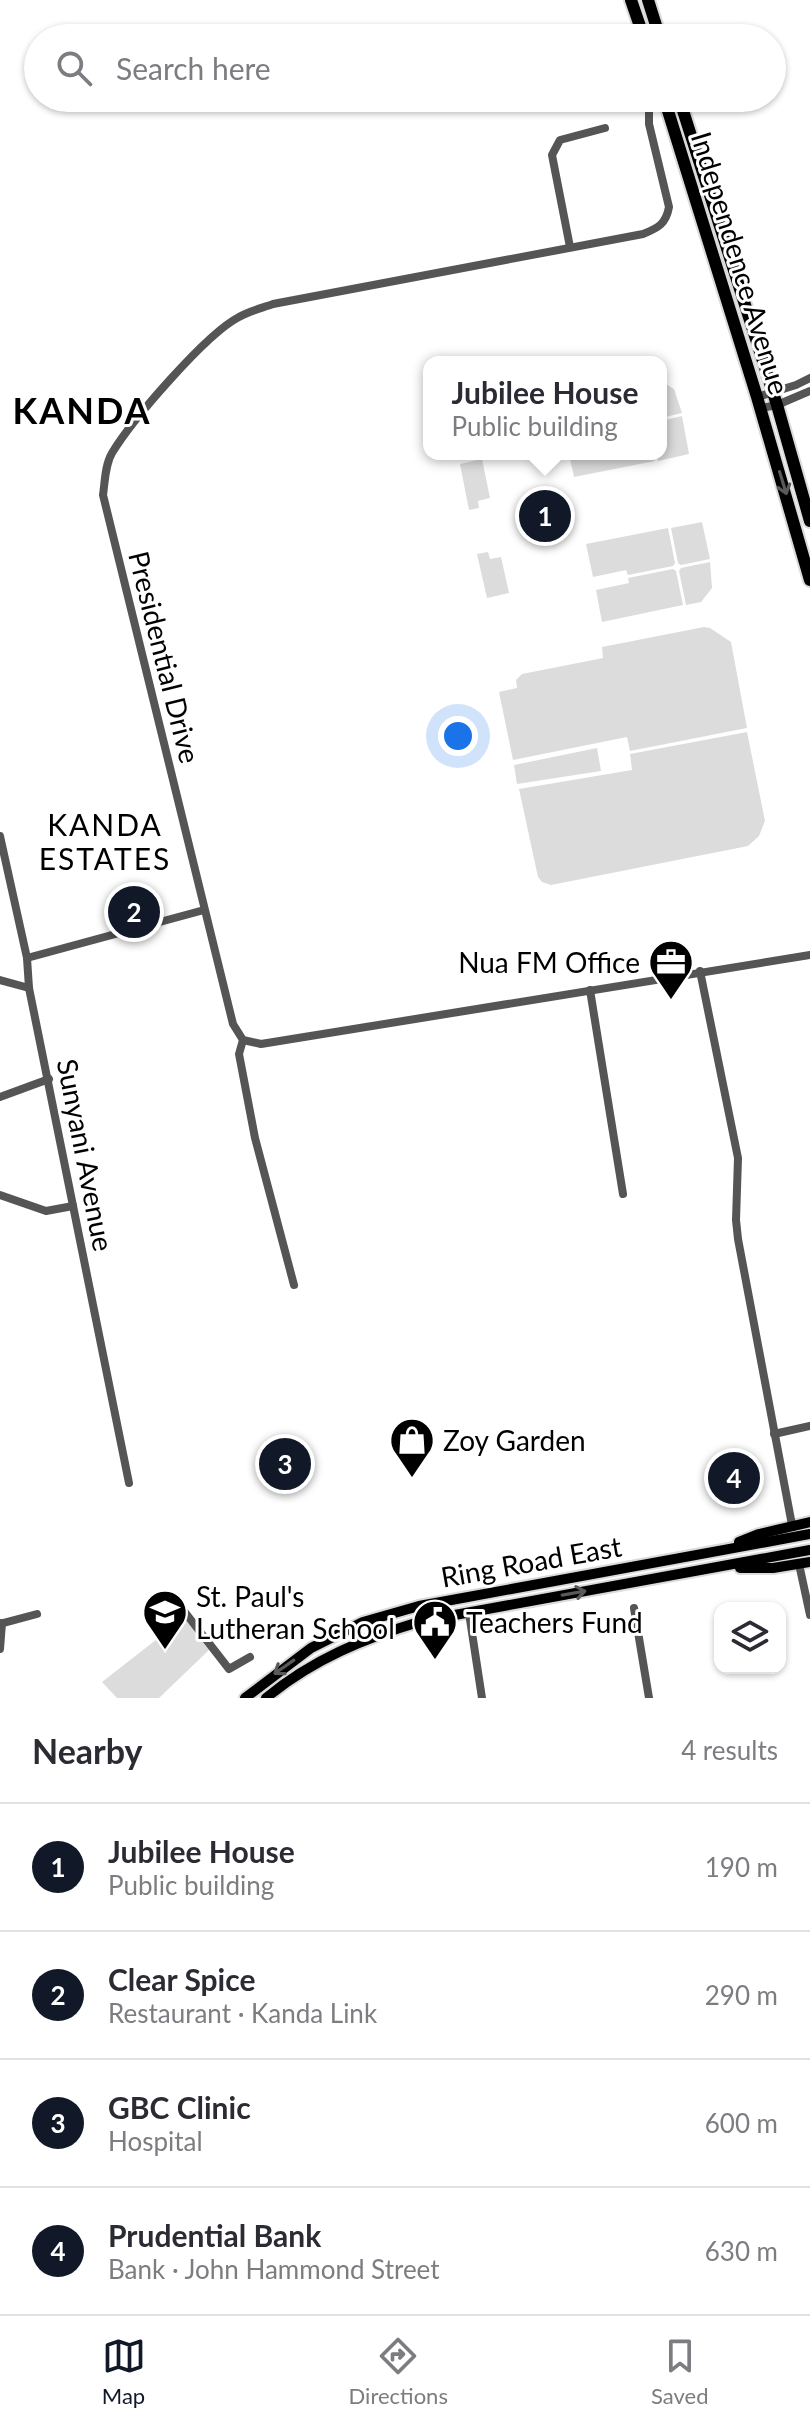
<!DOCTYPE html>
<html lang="en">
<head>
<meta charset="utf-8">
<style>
  :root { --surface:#fff; --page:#f7f7f7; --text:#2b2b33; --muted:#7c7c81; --line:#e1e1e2; --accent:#111827 }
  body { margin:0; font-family:Lato,sans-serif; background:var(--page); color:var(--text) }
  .controls { position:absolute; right:24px; bottom:24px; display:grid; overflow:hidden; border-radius:16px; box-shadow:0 2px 6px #0004 }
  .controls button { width:72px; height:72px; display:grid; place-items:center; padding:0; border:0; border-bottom:2px solid var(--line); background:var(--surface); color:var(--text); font:40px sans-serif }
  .you { position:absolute; left:458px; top:736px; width:28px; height:28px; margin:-20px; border:6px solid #fff; border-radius:50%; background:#1a73e8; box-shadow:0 0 0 12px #1a73e833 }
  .badge { display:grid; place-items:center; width:52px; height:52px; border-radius:50%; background:var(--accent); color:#fff; font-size:26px; font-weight:700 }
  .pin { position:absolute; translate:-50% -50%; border:4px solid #fff; box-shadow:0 2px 8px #0006 }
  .popup { position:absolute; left:423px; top:356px; width:244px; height:104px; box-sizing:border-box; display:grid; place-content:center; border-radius:16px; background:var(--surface); filter:drop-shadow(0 2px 6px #0005); font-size:26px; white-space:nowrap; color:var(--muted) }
  .popup b { font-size:30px; color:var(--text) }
  .popup::after { content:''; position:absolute; left:50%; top:100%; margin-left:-16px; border:16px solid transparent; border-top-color:var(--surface) }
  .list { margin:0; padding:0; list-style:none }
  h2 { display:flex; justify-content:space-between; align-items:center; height:104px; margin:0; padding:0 32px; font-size:34px }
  h2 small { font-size:26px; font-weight:400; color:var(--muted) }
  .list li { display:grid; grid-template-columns:52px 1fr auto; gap:24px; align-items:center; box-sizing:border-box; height:128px; padding:0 32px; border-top:2px solid var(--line) }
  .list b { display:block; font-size:30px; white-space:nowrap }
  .list p { margin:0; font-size:26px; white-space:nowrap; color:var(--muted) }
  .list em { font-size:26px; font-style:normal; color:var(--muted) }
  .icon { flex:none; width:44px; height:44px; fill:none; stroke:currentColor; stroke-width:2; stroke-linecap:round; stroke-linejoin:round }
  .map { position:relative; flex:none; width:810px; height:1698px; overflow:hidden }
  .search { position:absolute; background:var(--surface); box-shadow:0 2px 6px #0004; left:24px; right:24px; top:24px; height:88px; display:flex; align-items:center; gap:20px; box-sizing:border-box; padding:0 28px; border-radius:44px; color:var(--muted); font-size:30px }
  .sheet { height:616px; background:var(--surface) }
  nav { display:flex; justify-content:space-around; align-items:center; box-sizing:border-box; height:112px; border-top:2px solid var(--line); background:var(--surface); font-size:22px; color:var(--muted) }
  nav a { display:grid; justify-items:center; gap:4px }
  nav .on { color:var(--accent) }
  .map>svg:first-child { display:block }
  .green { fill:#dcdcdc }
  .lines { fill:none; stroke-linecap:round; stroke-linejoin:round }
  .major-casing { stroke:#dbdbdb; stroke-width:14 }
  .highway-casing { stroke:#dbdbdb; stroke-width:16 }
  .minor { stroke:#555; stroke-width:8 }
  .major { stroke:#000; stroke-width:10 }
  .highway { stroke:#000; stroke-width:12 }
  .oneway { stroke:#595959 }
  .labels { text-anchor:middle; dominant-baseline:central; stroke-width:6; stroke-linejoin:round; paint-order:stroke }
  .street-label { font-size:28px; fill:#000; stroke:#fff }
  .poi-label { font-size:28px; fill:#000; stroke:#fff; text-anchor:start }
  .neighbourhood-label { font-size:30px; letter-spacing:2px; fill:#000; stroke:#fff }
  .district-label { font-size:36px; font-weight:bold; letter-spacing:2px; fill:#000; stroke:#fff }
</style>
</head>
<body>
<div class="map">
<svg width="810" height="1698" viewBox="0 0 810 1698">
  <rect width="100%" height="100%" fill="#fff"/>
  <g class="green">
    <polygon points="661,381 674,389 682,413 661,418"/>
    <polygon points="682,416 689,454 658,461 657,454 661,454 661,421"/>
    <polygon points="569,454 653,454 655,461 574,477"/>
    <polygon points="482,459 490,498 478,501 479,508 469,510 460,464"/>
    <polygon points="702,522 710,559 681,565 678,563 671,528"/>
    <polygon points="668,528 675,563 673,566 628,575 626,570 593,577 586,544"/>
    <polygon points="488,552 490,559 501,557 509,593 487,598 477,554"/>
    <polygon points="710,562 712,588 701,602 686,605 679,571 681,568"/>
    <polygon points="673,569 676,571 683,605 602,622 596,590 629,583 628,578"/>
    <polygon points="704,627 710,628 731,642 747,728 630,751 627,737 513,760 499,692 517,688 516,680 522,674 603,658 602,647"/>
    <polygon points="747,732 765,821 759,836 748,846 551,885 542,882 538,877 519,789 632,770 630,754"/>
    <polygon points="597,748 601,771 517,784 514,765"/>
    <polygon points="184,1618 209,1650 159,1698 117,1698 102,1682"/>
  </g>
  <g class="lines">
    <g class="major-casing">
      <g id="major">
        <polyline points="739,1542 759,1534 810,1522"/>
        <polyline points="740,1568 773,1568 810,1562"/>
        <polyline points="245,1698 311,1648 363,1622 419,1606 810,1534"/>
        <path d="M266 1698C313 1659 365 1638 422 1621L810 1550"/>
      </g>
    </g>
    <g class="highway-casing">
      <g id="highway">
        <polyline points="631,0 644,38"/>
        <polyline points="648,0 660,38"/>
        <polyline points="664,98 757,397 810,580"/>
        <polyline points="679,98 777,405 810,521"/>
      </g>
    </g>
    <g class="minor">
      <path d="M649 98V124L669 207C666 224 658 228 643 234L273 304C262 308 249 311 239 317 206 334 132 420 112 453 105 465 105 481 103 495L233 1024 243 1040 261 1044 810 955"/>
      <polyline points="570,247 552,155 560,140 605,128"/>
      <polyline points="757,397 796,385 810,378"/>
      <polyline points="761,408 777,405 810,391"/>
      <polyline points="0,836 27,958 29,988 129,1483"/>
      <polyline points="27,958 204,910"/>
      <polyline points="700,971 738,1158 736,1220 738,1239 792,1525"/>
      <polyline points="0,980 29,988"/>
      <polyline points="590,990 623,1194"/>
      <polyline points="243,1040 239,1054 255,1138 294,1285"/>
      <polyline points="0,1097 49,1079"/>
      <polyline points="0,1195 46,1211 73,1206"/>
      <polyline points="774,1434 810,1426"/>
      <polyline points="799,1564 810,1615"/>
      <polyline points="180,1606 229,1669 250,1657"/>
      <polyline points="634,1608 649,1698"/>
      <polyline points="469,1613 482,1698"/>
      <polyline points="0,1624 37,1614"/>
      <polyline points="0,1649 2,1623"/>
    </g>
    <use href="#major" class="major"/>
    <use href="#highway" class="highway"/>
  </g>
  <defs><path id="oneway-shaft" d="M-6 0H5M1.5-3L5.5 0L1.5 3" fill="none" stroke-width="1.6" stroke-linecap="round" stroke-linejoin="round" transform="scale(2)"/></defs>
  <g class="oneway">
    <use href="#oneway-shaft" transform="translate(783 483) rotate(73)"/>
    <use href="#oneway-shaft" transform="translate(574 1593) rotate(-10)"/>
    <use href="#oneway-shaft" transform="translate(284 1667) rotate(145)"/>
  </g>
  <defs>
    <g id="office-pin" transform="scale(2.3)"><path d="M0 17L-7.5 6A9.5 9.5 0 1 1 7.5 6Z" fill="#000" stroke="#fff"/><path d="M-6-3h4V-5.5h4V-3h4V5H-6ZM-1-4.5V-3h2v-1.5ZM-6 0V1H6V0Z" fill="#fff"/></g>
    <g id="shop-pin" transform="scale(2.3)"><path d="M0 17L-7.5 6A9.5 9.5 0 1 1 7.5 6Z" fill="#000" stroke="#fff"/><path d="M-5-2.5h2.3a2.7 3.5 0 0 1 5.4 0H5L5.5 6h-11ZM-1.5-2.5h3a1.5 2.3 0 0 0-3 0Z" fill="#fff"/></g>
    <g id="school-pin" transform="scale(2.3)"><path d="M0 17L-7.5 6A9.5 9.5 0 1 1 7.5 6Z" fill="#000" stroke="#fff"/><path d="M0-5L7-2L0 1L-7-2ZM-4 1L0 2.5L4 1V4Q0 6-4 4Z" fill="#fff"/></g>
    <g id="civic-pin" transform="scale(2.3)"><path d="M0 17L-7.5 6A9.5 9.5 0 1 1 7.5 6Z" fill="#000" stroke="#fff"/><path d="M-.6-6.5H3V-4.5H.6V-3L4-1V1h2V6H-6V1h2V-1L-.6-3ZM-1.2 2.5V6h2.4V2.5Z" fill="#fff"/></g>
  </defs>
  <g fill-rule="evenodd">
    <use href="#office-pin" x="671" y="962"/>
    <use href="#shop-pin" x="412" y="1440"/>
    <use href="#school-pin" x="165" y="1612"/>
    <use href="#civic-pin" x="435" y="1622"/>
  </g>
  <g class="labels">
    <g class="street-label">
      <text transform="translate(741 263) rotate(73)">Independence Avenue</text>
      <text transform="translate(165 657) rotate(76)">Presidential Drive</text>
      <text transform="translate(86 1155) rotate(79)">Sunyani Avenue</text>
      <text transform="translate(531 1561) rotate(-10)">Ring Road East</text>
    </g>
    <g class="poi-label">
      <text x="640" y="962" text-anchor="end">Nua FM Office</text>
      <text x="443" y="1440">Zoy Garden</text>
      <text x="196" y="1596">St. Paul's<tspan x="196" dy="32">Lutheran School</tspan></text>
      <text x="466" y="1622">Teachers Fund</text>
    </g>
    <g class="neighbourhood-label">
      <text x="105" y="824">KANDA<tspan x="105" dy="34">ESTATES</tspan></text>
    </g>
    <g class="district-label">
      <text x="82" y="410">KANDA</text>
    </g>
  </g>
</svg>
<div class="controls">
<button><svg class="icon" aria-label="layers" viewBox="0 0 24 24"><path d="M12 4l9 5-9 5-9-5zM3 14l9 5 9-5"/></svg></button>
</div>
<div class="you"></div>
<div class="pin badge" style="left:545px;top:516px">1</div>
<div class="popup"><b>Jubilee House</b>Public building</div>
<div class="pin badge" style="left:134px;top:912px">2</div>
<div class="pin badge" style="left:285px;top:1464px">3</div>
<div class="pin badge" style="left:734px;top:1478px">4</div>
<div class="search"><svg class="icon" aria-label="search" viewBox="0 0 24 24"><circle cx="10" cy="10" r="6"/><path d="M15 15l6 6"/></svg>Search here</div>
</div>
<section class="sheet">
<h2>Nearby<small>4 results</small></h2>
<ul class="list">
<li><span class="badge">1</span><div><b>Jubilee House</b><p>Public building</p></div><em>190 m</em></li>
<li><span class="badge">2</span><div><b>Clear Spice</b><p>Restaurant · Kanda Link</p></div><em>290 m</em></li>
<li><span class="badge">3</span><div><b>GBC Clinic</b><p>Hospital</p></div><em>600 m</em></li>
<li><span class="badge">4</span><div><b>Prudential Bank</b><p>Bank · John Hammond Street</p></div><em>630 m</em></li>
</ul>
</section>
<nav>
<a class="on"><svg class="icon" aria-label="map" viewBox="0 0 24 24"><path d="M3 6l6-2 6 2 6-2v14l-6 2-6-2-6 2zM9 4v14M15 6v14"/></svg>Map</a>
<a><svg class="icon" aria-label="directions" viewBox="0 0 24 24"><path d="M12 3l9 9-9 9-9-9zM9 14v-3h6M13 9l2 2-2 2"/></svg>Directions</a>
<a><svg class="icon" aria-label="saved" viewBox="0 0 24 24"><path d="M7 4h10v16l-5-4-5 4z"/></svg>Saved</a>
</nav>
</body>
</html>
